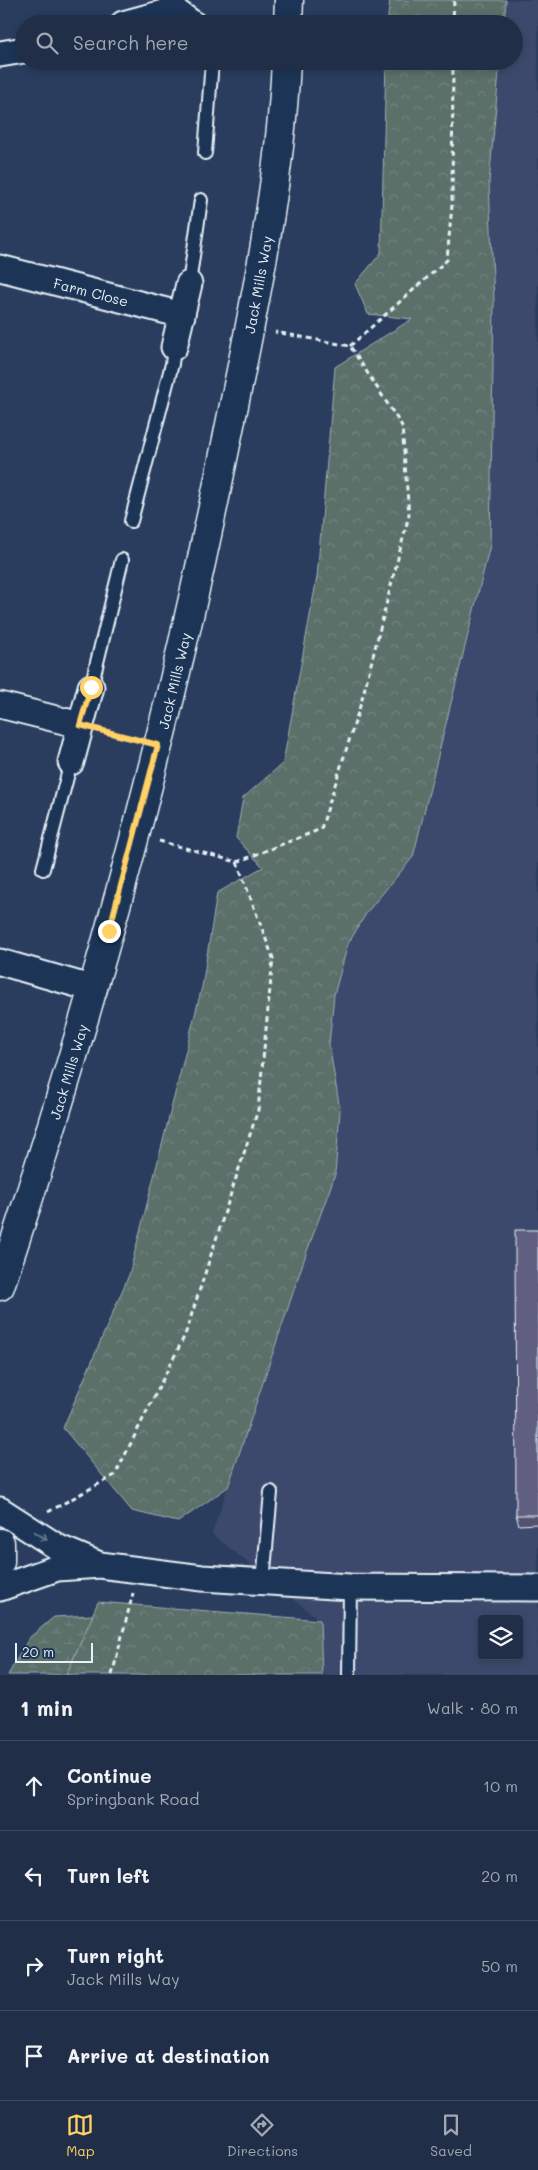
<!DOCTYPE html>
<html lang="en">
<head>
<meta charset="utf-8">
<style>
  :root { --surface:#202e47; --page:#2d3a52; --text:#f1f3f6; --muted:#a2a8b4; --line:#3d4a60; --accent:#ffd166 }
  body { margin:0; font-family:Mali,sans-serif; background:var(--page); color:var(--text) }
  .controls { position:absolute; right:15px; bottom:15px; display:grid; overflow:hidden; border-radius:5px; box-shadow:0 2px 8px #0003 }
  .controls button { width:45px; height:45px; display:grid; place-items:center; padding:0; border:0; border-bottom:1px solid var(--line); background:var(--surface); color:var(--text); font:25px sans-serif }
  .scale { position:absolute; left:15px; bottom:12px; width:78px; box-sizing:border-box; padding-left:5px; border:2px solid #e8f1f8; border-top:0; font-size:14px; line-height:18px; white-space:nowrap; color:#e8f1f8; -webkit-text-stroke:4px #1d3557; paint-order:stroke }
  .stop { position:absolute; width:15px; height:15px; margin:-11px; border:4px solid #ffd166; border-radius:50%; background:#fff }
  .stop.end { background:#ffd166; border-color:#fff; box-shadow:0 1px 5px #0008 }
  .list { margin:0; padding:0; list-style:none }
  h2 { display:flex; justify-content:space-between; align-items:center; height:65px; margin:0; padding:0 20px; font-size:21px }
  h2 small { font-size:16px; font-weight:400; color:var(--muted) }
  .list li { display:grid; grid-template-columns:32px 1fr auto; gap:15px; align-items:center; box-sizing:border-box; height:90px; padding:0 20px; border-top:1px solid var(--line) }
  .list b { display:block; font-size:19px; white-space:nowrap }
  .list p { margin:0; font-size:16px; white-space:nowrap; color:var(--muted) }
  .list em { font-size:16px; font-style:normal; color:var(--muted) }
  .icon { flex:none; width:28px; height:28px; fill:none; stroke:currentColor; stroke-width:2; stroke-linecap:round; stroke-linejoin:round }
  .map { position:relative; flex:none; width:538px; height:1675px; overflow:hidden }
  .search { position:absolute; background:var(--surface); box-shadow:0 2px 8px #0003; left:15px; right:15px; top:15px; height:55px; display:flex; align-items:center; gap:12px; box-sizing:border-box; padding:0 18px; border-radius:28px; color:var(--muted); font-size:19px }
  .sheet { height:425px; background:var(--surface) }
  nav { display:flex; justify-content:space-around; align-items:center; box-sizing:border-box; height:70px; border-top:1px solid var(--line); background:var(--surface); font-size:14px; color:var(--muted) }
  nav a { display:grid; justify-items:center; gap:2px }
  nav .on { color:var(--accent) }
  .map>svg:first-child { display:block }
  .built { fill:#3d4a6c; fill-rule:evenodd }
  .forest { fill:url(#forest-crowns); stroke:#a2b0b1 }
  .wetland { fill:url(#wetland-marsh); stroke:#a2b0b1 }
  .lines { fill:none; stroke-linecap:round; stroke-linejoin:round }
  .service-casing { stroke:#e8f1f8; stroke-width:16 }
  .minor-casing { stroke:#e8f1f8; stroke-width:29 }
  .secondary-casing { stroke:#e8f1f8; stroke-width:31 }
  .path { stroke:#e8f1f8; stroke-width:3; stroke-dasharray:5 4; stroke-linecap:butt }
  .service { stroke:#1d3557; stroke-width:12 }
  .minor { stroke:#1d3557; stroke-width:25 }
  .secondary { stroke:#1d3557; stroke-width:28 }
  .wall { fill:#53526f; stroke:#e8f1f8 }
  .building { fill:#605f81; stroke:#e8f1f8 }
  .oneway { stroke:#64778f }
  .route { stroke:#ffd166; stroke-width:6 }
  .labels { text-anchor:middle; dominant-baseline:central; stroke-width:5; stroke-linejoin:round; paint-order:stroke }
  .street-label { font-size:14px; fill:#e8f1f8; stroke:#1d3557 }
</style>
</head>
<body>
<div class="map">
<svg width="538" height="1675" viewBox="0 0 538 1675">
  <defs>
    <pattern id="forest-crowns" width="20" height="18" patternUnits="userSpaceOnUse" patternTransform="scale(1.25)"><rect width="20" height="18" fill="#5b6f6a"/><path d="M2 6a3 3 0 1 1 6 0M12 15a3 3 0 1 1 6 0" fill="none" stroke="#738480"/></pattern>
    <pattern id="wetland-marsh" width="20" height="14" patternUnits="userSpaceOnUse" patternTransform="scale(1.25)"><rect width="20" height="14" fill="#5b6f6a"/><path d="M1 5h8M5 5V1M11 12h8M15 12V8" fill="none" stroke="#738480"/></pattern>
  </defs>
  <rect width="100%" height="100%" fill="#2a3d5f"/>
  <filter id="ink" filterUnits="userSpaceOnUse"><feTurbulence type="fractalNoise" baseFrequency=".02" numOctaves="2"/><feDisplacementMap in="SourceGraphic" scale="10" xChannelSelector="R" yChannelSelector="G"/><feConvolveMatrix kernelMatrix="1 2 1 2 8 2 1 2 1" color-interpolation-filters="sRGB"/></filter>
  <g filter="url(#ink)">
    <path class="built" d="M506 0H538V1675H322L320 1620 212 1534 306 1254 335 1175 340 1110 329 1044 334 995 348 944 367 912 413 857 490 545 494 302 489 183 500 61H514V24H504ZM482 1619H519V1656H482Z"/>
    <g class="forest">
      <polygon points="390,0 506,0 504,24 387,24"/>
      <polygon points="386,61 500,61 489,183 494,302 490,545 413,857 367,912 348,944 334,995 329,1044 340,1110 335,1175 306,1254 228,1487 178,1522 132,1511 63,1428 129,1275 202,987 217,893 263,867 236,838 243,798 283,763 317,577 335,367 412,319 368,314 355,284 381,253"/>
      <polygon points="98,1602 320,1620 322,1675 66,1675"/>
    </g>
    <polygon class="wetland" points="93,1615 66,1675 8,1675 29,1638 54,1617"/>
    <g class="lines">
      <g class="service-casing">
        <g id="service">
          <polyline points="205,153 212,61"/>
          <polyline points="189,284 201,200"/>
          <polyline points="131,521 172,364 174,347"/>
          <polyline points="91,687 122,560"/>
          <polyline points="43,869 71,762"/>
          <polyline points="263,1582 271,1492"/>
          <polyline points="349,1675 350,1587"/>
        </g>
      </g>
      <g class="minor-casing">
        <g id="minor">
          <polyline points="172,0 174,10 193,24"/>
          <polyline points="123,24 174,10"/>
          <polyline points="0,54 24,50"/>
          <path id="s1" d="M0 268 182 315"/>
          <polyline points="174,347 189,284"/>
          <polyline points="0,705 80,725"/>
          <polyline points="71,762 91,687"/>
          <polyline points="0,962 94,989"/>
          <polyline points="0,1510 59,1548 95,1563"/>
          <polyline points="0,1588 57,1568 100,1565 202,1578 350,1587 538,1588"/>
        </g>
      </g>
      <g class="secondary-casing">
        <g id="secondary">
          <polyline points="288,24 289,0"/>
          <path id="s2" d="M0 1286C92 1012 168 732 225 449 251 321 280 192 286 61"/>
          <polyline points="0,1543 0,1562"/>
        </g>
      </g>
      <g class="path">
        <polyline points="453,24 454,0"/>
        <polyline points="350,346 447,260 452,205 453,61"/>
        <polyline points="105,732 133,739"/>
        <polyline points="159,841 237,862 321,829 361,703 409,515 402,426 350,346 275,332"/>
        <polyline points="48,1512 115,1475 185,1335 258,1110 273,958 237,862"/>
        <polyline points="112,1675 133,1593"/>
      </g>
      <use href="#service" class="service"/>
      <use href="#minor" class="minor"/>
      <use href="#secondary" class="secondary"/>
    </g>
    <polygon class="wall" points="538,1230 538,1524 519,1525 516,1515"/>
    <polygon class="building" points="515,1230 538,1230 538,1515 516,1515"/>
    <defs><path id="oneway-shaft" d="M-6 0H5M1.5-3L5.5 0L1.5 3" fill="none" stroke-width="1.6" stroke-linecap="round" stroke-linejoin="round" transform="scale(1.25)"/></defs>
    <use class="oneway" href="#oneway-shaft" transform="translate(41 1536) rotate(33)"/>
  </g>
  <g class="lines" filter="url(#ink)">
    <polyline class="route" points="91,687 80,725 158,745 109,931"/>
  </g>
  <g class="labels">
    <g class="street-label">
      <text stroke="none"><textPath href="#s2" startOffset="1035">Jack Mills Way</textPath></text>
      <text stroke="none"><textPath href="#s1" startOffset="94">Farm Close</textPath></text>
      <text stroke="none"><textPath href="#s2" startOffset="630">Jack Mills Way</textPath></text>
      <text stroke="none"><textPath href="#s2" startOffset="225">Jack Mills Way</textPath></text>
    </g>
  </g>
</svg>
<div class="controls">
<button><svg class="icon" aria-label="layers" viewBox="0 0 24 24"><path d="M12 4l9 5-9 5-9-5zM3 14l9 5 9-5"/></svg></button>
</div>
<div class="scale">20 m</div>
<div class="stop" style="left:91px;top:687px"></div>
<div class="stop end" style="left:109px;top:931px"></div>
<div class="search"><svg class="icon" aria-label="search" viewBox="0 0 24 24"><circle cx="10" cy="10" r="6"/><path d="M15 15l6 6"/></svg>Search here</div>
</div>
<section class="sheet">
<h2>1 min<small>Walk · 80 m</small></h2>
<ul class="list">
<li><svg class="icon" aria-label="ahead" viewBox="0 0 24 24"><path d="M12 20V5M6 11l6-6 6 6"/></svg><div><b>Continue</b><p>Springbank Road</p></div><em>10 m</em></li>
<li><svg class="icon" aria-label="left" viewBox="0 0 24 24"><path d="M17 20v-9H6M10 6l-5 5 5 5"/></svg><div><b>Turn left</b></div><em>20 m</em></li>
<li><svg class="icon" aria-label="right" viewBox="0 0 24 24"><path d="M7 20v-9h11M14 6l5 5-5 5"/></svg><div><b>Turn right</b><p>Jack Mills Way</p></div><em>50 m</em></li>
<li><svg class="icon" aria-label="arrive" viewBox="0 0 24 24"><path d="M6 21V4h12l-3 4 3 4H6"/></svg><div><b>Arrive at destination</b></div></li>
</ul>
</section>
<nav>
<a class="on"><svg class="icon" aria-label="map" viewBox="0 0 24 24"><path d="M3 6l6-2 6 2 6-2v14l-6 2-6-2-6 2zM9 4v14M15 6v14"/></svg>Map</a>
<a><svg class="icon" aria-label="directions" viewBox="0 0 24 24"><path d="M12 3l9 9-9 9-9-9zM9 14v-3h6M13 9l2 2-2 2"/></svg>Directions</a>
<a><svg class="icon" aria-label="saved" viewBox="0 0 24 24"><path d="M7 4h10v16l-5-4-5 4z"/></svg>Saved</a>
</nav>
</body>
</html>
